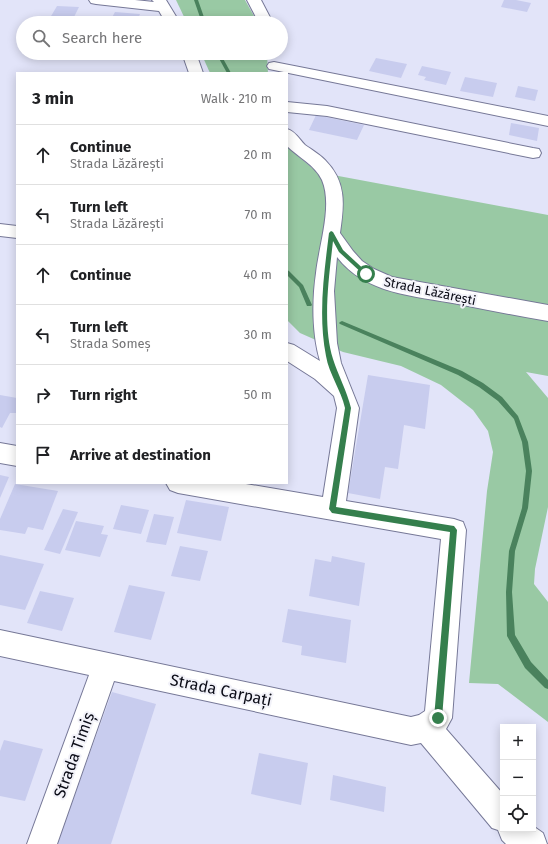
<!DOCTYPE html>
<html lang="en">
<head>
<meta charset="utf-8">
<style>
  :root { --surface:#fff; --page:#f2f2f2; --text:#202124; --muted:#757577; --line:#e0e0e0 }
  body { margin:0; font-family:"Fira Sans",sans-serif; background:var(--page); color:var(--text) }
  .controls { position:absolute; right:12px; bottom:12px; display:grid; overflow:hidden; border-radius:0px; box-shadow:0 2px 10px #0003 }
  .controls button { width:36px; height:36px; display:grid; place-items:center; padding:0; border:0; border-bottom:1px solid var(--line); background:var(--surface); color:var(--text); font:20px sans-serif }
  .stop { position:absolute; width:12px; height:12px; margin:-9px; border:3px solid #357f4d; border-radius:50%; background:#fff }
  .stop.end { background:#357f4d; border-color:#fff; box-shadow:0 1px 4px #0008 }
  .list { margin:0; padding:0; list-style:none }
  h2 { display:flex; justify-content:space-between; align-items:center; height:52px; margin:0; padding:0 16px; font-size:17px }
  h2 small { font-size:13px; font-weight:400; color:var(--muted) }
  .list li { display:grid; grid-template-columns:26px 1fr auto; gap:12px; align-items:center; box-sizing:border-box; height:60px; padding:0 16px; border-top:1px solid var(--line) }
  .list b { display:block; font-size:15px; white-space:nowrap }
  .list p { margin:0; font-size:13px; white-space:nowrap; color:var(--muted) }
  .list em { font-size:13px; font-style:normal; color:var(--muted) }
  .icon { flex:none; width:22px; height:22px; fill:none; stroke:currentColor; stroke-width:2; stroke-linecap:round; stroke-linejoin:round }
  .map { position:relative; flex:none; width:548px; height:844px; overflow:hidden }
  .search { position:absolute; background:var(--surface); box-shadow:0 2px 10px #0003; left:16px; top:16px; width:272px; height:44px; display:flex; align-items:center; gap:10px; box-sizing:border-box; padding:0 14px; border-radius:22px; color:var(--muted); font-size:15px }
  .panel { position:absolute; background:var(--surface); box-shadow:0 2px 10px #0003; left:16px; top:72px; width:272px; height:412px; border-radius:0px }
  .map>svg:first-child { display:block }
  .green { fill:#99c9a4 }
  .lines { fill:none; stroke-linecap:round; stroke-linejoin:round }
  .stream { fill:#4a825d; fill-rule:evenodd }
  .building { fill:#c8ccee }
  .minor-casing { stroke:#767897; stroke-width:2 }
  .minor { fill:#fff; fill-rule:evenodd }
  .route { fill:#357f4d }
  .labels { text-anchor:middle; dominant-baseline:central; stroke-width:4; stroke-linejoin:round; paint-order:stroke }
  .street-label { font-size:13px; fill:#0a0b16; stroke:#f2f2f9 }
  .near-street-label { font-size:16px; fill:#0a0b16; stroke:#f2f2f9 }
</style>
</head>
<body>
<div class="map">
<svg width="548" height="844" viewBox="0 0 548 844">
  <rect width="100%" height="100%" fill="#e2e4f9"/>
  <g class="green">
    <polygon points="176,0 245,0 258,23 187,23"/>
    <polygon points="201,53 267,53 268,73 210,73"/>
    <polygon points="287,143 292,151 317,172 548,215 548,376 526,372 548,398 548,507 535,569 534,584 548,602 548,722 498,684 469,683 487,491 493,452 488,431 473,410 441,385 401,366 343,352 300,333 287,320"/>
  </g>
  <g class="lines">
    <g class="stream">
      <polygon points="194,0 198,0 206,23 202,23"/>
      <polygon points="216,53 220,53 231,73 227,73"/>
      <polygon points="287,270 289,271 303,285 312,305 311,306 307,306 299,287 287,275"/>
      <polygon points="342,321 462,371 483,383 502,397 518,416 528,442 532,471 528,508 515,551 512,592 515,635 531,662 548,680 548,689 545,688 525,668 507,636 506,592 509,551 522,508 526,471 522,442 514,419 498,401 479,387 458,375 340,324 339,323 340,322"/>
    </g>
  </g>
  <g class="building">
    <polygon points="504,0 516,0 531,3 527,12 501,7"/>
    <polygon points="57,6 79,7 71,23 47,23"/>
    <polygon points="115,12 140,14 136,23 109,23"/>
    <polygon points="376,58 407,64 401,78 369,71"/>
    <polygon points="422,66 451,72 446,85 424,80 426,77 418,75"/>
    <polygon points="465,77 497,83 493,97 460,91"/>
    <polygon points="518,86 538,90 535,101 515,97"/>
    <polygon points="316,115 364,125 357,140 309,130"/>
    <polygon points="511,123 539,128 537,141 509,135"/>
    <polygon points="368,375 430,385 425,429 404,425 398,469 385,467 380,499 348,493"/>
    <polygon points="0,395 17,398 17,413 10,413 2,428 0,427"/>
    <polygon points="0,475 9,477 0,498"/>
    <polygon points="15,484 58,491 43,530 28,527 25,534 0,530 0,519"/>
    <polygon points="186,500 229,507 221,541 177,533"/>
    <polygon points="121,505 149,510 141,534 113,529"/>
    <polygon points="63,509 78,512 60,554 44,550"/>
    <polygon points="154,514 174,517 166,545 146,542"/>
    <polygon points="76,521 104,526 101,534 108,535 100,557 65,550"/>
    <polygon points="180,546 208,551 200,581 171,576"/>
    <polygon points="0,555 44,564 25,610 0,605"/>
    <polygon points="332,556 365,563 359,606 309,596 315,559 331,562"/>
    <polygon points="129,585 165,592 151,640 114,632"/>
    <polygon points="40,591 74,598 62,631 27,623"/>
    <polygon points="288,609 351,620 346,663 301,655 302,646 282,642"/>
    <polygon points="112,692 156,704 111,844 57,844"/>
    <polygon points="4,740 43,749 25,801 0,796 0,751"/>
    <polygon points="259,753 308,763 301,805 251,794"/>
    <polygon points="333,775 386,787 384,812 330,800"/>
  </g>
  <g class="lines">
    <g class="minor-casing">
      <g id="minor">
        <polygon points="89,0 135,0 154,2 152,0 166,0 180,23 166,23 159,11 96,4 91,3"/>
        <polygon points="247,0 261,0 273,23 259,23"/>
        <polygon points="182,53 196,53 203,73 189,73"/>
        <polygon points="274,62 548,116 548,126 269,69 267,66 269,63"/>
        <polygon points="287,102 327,106 533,148 539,149 541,153 539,157 533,158 327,116 287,112"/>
        <path d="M287 129C295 131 299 139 305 145 312 150 319 154 325 160 347 182 344 205 340 233L353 251 362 261 374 269 392 277 548 305V321C518 316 488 310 458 304 415 296 365 294 337 257L334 291 337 343 341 363 359 408 346 501 454 519 463 522 466 530 452 718 446 729 503 794V829H533V826L543 833 547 844H506L502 840 498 830 492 828 421 743 411 745 114 681 57 844H27L89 675 0 656V630L411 717 419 715 425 711 441 539 178 493 170 490 166 483H240L323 497 337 408 334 396 315 379 287 361V343L294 345 320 361C312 334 312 300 316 273 319 245 333 206 322 180 315 165 298 157 287 146Z"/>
        <polygon points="0,224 17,226 17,238 0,236"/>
        <polygon points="0,443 17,446 17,466 0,463"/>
      </g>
    </g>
    <use href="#minor" class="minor"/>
  </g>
  <path class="route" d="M331 231 333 232 343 250 369 274 364 275 339 252 333 241C329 277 322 324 333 359 338 375 347 391 351 408L336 507 454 526 457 530 442 718 441 721 438 722 435 721 434 718 450 532 332 513 329 509 345 408C341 390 329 374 326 356 318 315 324 274 329 233Z"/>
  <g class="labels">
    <g class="street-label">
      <text transform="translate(430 291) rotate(12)">Strada Lăzărești</text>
    </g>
    <g class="near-street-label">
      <text transform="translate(221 690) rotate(12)">Strada Carpați</text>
      <text transform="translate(74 755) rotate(-70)">Strada Timiș</text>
    </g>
  </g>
</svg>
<div class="controls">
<button>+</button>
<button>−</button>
<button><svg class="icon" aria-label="locate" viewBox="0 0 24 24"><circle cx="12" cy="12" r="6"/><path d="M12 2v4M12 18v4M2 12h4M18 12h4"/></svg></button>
</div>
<div class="stop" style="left:366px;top:274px"></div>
<div class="stop end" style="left:438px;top:718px"></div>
<div class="search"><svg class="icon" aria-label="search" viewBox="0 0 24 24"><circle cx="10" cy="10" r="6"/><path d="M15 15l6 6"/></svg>Search here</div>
<section class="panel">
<h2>3 min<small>Walk · 210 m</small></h2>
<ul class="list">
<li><svg class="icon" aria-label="ahead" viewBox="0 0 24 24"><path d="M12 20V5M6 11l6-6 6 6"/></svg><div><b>Continue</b><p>Strada Lăzărești</p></div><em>20 m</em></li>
<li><svg class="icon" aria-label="left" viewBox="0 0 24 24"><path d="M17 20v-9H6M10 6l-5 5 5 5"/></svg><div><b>Turn left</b><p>Strada Lăzărești</p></div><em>70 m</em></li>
<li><svg class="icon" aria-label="ahead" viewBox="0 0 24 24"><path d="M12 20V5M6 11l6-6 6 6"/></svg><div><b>Continue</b></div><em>40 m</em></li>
<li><svg class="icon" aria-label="left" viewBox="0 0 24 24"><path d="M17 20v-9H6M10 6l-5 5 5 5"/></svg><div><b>Turn left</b><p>Strada Someș</p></div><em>30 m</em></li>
<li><svg class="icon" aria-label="right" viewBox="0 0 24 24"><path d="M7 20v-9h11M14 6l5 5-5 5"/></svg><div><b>Turn right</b></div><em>50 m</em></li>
<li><svg class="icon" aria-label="arrive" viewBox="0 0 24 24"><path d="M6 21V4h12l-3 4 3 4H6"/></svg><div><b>Arrive at destination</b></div></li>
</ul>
</section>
</div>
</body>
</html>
